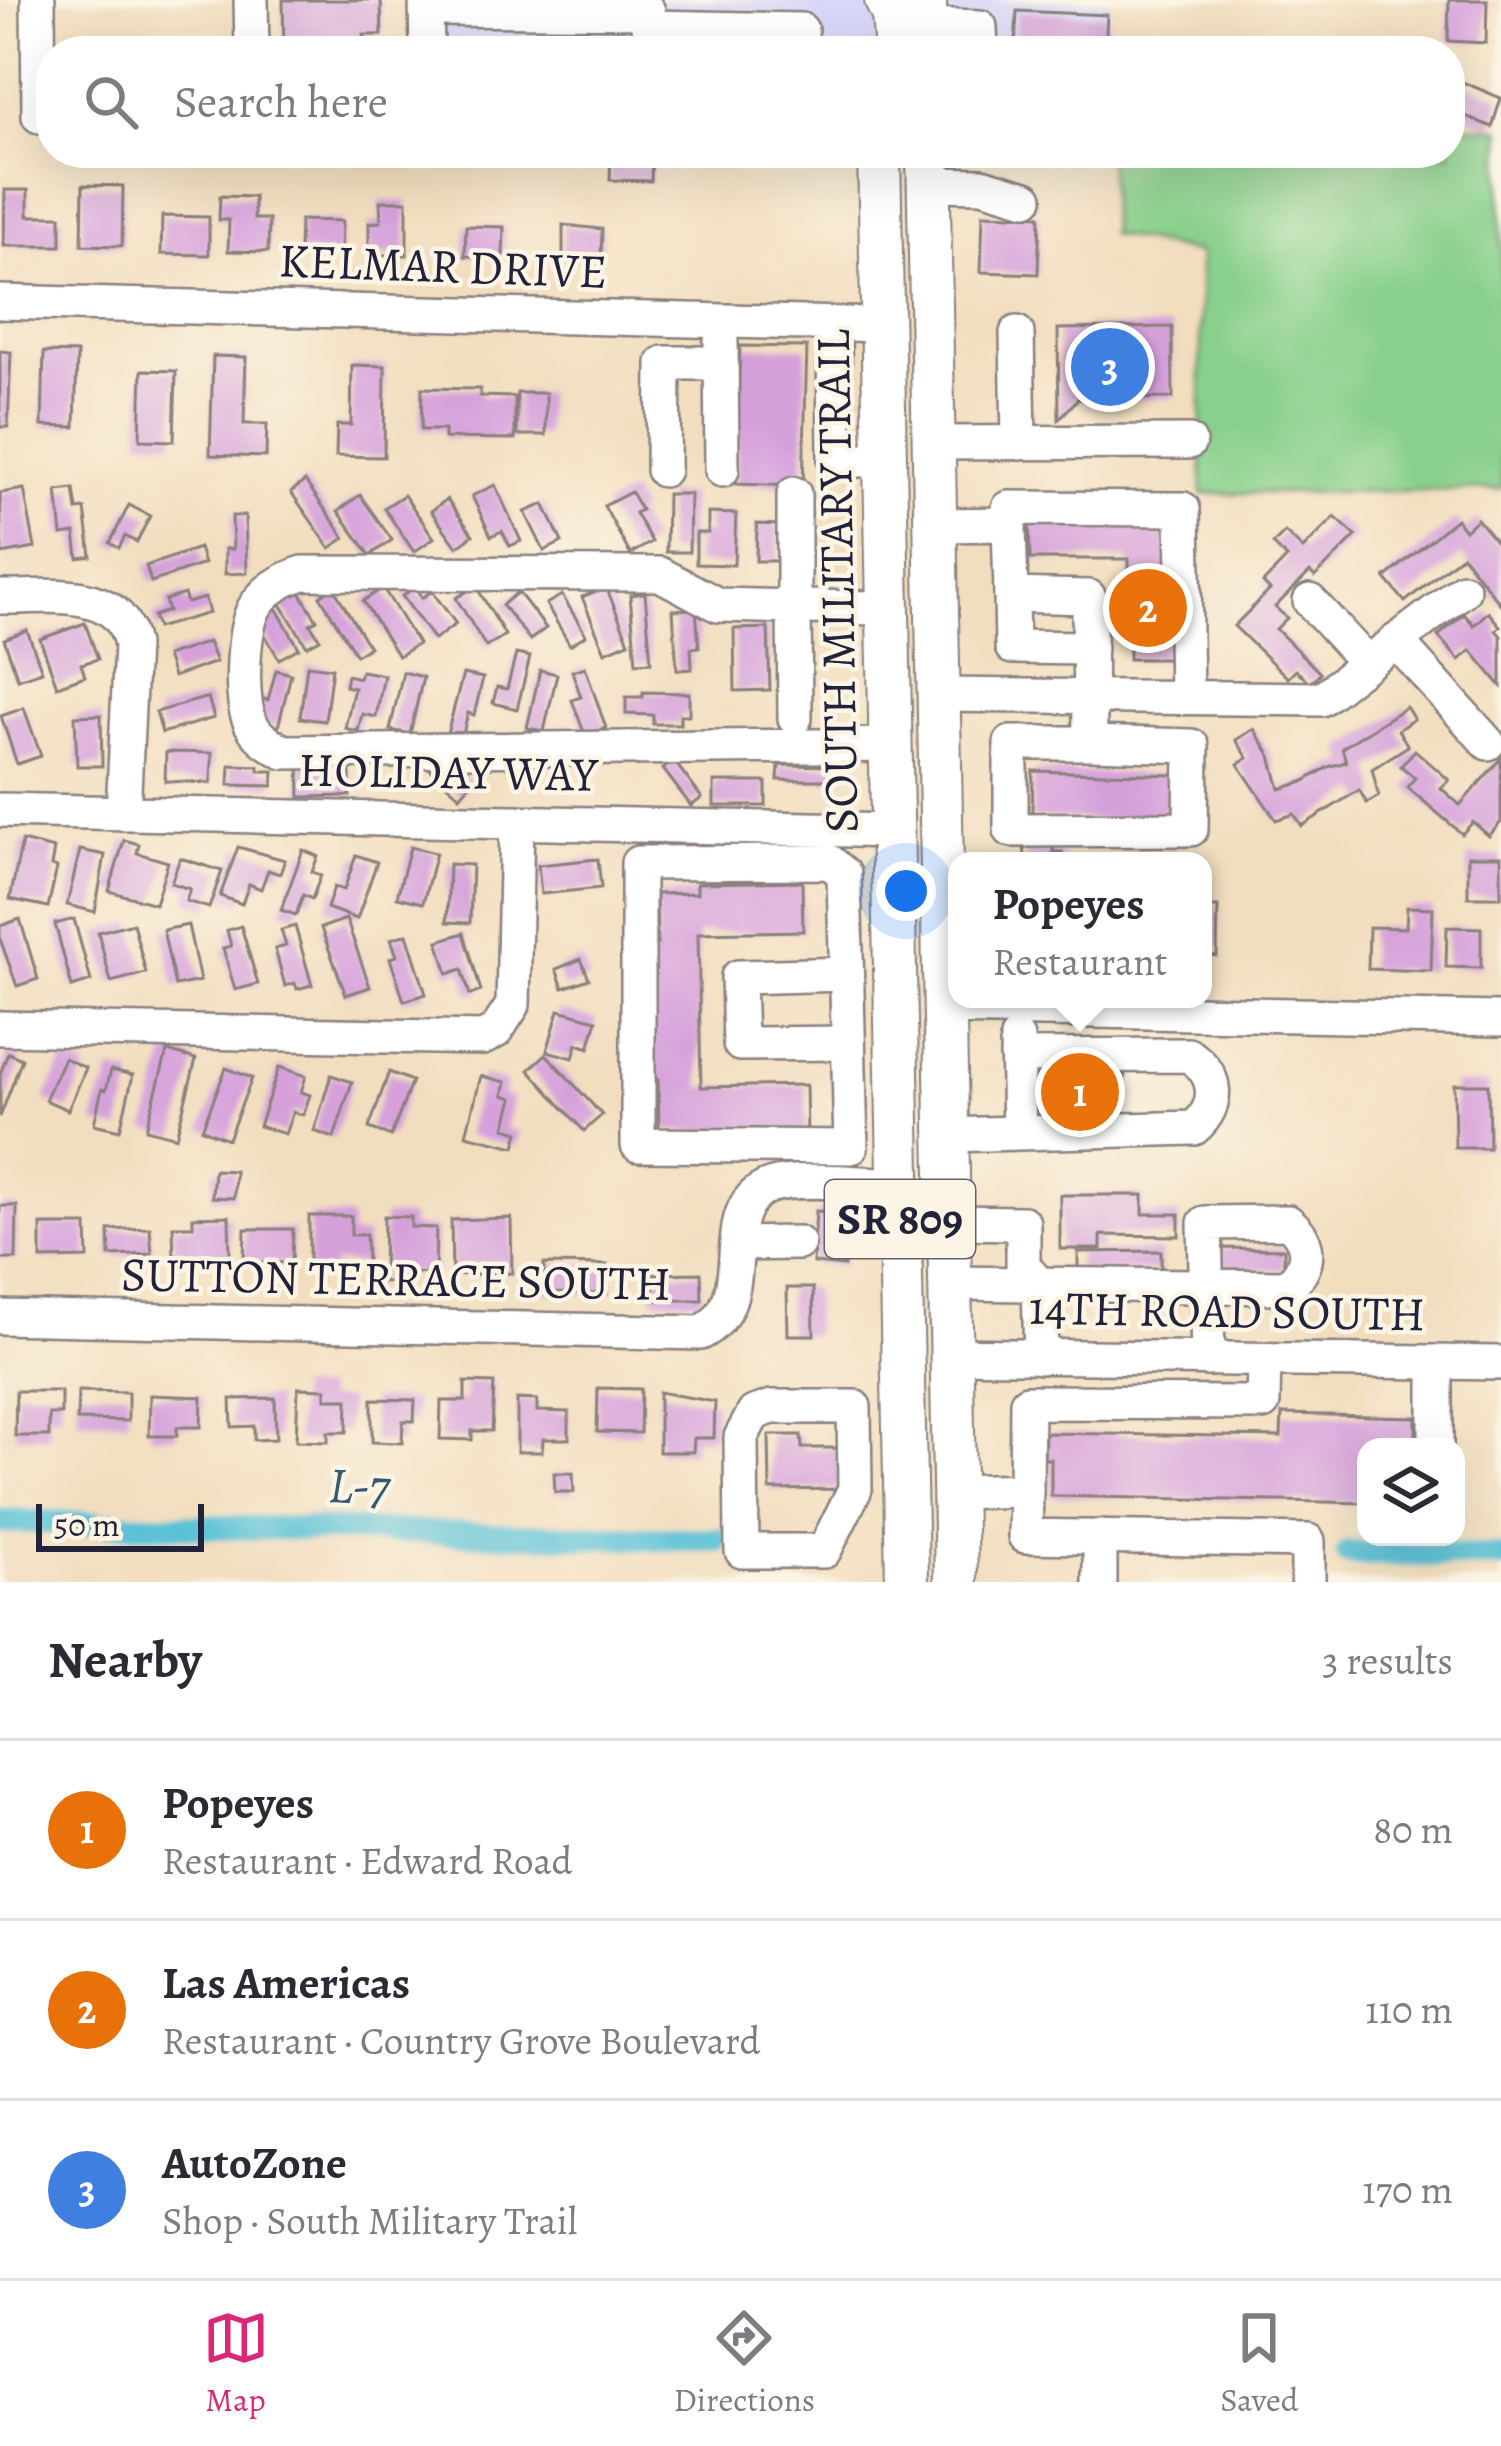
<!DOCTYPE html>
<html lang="en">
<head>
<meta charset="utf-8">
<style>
  :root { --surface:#fff; --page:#f7f7f7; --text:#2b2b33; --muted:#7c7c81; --line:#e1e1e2; --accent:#db2777 }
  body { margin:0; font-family:Alegreya,serif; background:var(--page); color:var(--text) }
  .controls { position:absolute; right:36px; bottom:36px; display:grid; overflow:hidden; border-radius:24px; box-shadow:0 12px 48px #0002 }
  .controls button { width:108px; height:108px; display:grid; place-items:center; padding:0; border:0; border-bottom:3px solid var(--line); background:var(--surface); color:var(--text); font:60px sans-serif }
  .scale { position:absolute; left:36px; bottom:30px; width:168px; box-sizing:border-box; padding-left:12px; border:6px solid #22223b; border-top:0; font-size:33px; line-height:42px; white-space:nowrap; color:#22223b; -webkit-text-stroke:9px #fcf5e5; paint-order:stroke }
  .you { position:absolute; left:906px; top:891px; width:42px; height:42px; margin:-30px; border:9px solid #fff; border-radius:50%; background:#1a73e8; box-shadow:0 0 0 18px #1a73e833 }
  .badge { display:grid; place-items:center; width:78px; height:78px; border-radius:50%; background:var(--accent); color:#fff; font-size:39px; font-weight:700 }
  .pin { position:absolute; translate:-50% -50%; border:6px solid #fff; box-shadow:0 3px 12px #0006 }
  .popup { position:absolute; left:948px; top:852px; width:264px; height:156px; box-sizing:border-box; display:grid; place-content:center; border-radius:24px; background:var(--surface); filter:drop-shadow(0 3px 9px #0005); font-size:39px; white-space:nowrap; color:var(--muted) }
  .popup b { font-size:45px; color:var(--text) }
  .popup::after { content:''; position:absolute; left:50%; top:100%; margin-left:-24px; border:24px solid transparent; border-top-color:var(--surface) }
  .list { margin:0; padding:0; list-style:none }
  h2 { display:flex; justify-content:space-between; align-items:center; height:156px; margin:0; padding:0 48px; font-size:51px }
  h2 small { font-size:39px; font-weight:400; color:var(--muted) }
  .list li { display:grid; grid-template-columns:78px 1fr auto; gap:36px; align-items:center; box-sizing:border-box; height:180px; padding:0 48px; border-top:3px solid var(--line) }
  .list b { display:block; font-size:45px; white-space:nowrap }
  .list p { margin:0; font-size:39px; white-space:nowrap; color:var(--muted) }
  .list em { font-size:39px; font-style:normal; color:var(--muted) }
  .icon { flex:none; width:66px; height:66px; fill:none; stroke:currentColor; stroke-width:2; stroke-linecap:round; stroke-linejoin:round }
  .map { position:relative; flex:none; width:1501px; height:1582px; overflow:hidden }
  .search { position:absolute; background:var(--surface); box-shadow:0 12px 48px #0002; left:36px; right:36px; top:36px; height:132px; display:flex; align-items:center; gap:30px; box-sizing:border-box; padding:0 42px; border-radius:48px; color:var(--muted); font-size:45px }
  .sheet { height:696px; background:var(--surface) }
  nav { display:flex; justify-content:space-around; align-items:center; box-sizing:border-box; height:168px; border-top:3px solid var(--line); background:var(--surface); font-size:33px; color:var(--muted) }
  nav a { display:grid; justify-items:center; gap:6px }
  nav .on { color:var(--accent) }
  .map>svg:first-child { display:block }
  .built { fill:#d8d7f8 }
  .green { fill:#88d08b; stroke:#557963; stroke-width:3 }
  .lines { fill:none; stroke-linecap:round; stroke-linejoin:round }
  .canal { stroke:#59c1d7; stroke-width:24 }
  .building { fill:#d6a1db }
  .minor-casing { stroke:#8a807d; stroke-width:38 }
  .major-casing { stroke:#8a807d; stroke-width:46 }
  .minor { stroke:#fff; stroke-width:33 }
  .major { stroke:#fff; stroke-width:42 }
  .labels { text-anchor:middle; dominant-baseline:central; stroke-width:9; stroke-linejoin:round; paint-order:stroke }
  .shield { fill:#fcf5e5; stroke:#63616e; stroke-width:3 }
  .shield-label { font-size:45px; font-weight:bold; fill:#22223b }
  .street-label { font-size:48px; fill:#22223b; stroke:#fcf5e5 }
  .water-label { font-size:51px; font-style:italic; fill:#355a72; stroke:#fcf5e5 }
</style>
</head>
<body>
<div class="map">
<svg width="1501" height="1582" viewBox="0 0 1501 1582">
  <rect width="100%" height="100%" fill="#fcf5e5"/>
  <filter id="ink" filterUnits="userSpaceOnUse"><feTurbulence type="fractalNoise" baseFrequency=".00833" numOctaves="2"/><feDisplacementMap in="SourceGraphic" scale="24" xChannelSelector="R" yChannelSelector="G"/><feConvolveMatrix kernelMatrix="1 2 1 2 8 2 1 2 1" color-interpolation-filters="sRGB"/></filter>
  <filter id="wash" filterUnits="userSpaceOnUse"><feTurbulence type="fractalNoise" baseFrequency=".004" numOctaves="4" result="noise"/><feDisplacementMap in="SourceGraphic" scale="48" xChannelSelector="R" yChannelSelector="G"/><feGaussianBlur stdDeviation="2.7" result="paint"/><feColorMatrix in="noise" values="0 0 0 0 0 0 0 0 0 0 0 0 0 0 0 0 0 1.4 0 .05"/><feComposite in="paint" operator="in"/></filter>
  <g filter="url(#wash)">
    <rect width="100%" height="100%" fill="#f2debf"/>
    <polygon class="built" points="431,0 1110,0 1107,51 432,51"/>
    <polygon class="green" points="1450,125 1501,129 1501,489 1202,494 1200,253 1110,234 1109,153 1450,153"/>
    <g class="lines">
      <g class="canal">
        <polyline points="0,1521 717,1540"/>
        <polyline points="1347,1553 1501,1557"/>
      </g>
    </g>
    <g id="blocks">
      <g class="building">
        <polygon points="283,0 381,0 382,35 364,35 365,51 284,51"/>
        <polygon points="1449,0 1487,0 1486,43 1448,41"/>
        <polygon points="1017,11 1107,15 1105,51 1015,51"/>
        <polygon points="1453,78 1501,98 1492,127 1450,110"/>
        <polygon points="611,153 652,153 651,181 610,180"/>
        <polygon points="83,185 123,186 122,246 82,245"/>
        <polygon points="5,190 28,190 28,216 61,216 61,246 4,246"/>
        <polygon points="220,196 254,197 254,219 269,219 268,252 228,251 229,220 219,220"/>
        <polygon points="380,201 407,201 407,255 369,255 369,223 381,222"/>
        <polygon points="983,214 1040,216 1038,274 981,272"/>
        <polygon points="162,216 209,217 209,255 161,254"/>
        <polygon points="300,220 342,221 341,255 299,253"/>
        <polygon points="563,225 602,229 601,261 563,260"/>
        <polygon points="466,226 504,227 503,257 465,256"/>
        <polygon points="1172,327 1173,398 1078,399 1059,419 1058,329"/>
        <polygon points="740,346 807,347 803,486 736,484"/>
        <polygon points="0,351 11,352 8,427 0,427"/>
        <polygon points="44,352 77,353 75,427 42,426"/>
        <polygon points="213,356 246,357 244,424 267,424 266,457 210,455"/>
        <polygon points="352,365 385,366 384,457 336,456 337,425 351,425"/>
        <polygon points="142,370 176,371 174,441 140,440"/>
        <polygon points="422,388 480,389 480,396 515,397 515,439 444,438 444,430 421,430"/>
        <rect x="517" y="393" width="29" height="42"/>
        <polygon points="305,481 345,538 330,548 291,492"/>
        <polygon points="495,485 521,541 510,546 502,531 491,536 472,496"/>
        <polygon points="24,489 35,548 2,554 0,493"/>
        <polygon points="74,489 77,510 85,509 91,556 78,558 75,533 62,535 57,491"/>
        <polygon points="631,492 641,510 635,513 652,542 630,554 604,506"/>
        <polygon points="667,494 690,494 689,552 666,552"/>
        <polygon points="360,495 392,540 370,555 338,511"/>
        <polygon points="404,495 434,538 414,552 384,508"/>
        <polygon points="447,499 473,535 457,547 431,511"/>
        <polygon points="544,504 562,542 544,551 525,512"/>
        <polygon points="129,505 150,516 137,542 125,536 119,548 110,543"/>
        <polygon points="1029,512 1175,512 1175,659 1129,659 1129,559 1030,559"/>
        <polygon points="708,513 736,514 734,565 696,564 696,533 708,533"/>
        <polygon points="232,516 245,516 247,573 225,574 225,549 233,549"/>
        <polygon points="1335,517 1356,536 1315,577 1310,572 1275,607 1287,618 1276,629 1320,673 1310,683 1296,670 1288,678 1234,626 1270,590 1263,583 1287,558 1273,544 1285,532 1303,549"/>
        <polygon points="1456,519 1465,530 1477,519 1501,548 1501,605 1462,555 1405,602 1385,578"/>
        <polygon points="757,524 779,525 778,561 756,561"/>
        <polygon points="199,548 204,564 151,582 146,566"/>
        <polygon points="296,586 317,620 310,624 320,639 307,646 277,598"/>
        <polygon points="476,586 505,635 486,647 456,598"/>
        <polygon points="333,587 369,647 356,655 320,596"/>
        <polygon points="415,587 422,598 432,591 456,624 434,640 402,596"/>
        <polygon points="606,587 629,642 605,652 582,597"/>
        <polygon points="383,588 418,644 398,656 363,601"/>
        <polygon points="518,592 546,628 530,640 502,605"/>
        <polygon points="645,593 651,662 636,663 630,595"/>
        <polygon points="184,594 187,603 205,598 209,613 157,628 153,616 168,611 165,600"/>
        <polygon points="562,595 586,635 570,645 546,604"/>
        <polygon points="275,606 299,648 279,659 255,618"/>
        <polygon points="696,609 699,647 691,648 692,669 677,670 673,610"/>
        <polygon points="1488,612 1500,626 1496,630 1501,636 1501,686 1471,650 1459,660 1438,636 1464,614 1474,625"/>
        <polygon points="85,623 98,659 81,664 85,676 57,686 40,639"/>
        <polygon points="768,628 770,690 735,691 734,629"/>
        <polygon points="27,630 42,671 18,679 4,639"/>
        <polygon points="208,642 216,662 173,677 166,656"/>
        <polygon points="516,654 530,657 517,709 493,703 497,687 507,689"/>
        <polygon points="307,665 332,668 325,721 300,718"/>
        <polygon points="585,667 606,728 585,735 572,700 581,697 572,671"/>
        <polygon points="276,670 291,674 278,727 253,721 259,698 268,700"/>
        <polygon points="540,670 557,674 544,731 527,728"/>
        <polygon points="361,671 384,675 376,717 362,714 358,731 345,728 354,688 345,686 347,675 359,678"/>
        <polygon points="403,672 423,677 410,734 390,730"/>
        <polygon points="463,674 483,678 474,715 468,713 462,738 447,734"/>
        <polygon points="643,692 689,693 689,715 680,715 680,724 653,724 653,715 626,714 626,697 643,697"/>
        <polygon points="208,697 214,718 162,733 156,712"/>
        <polygon points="1406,707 1414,719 1398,730 1408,746 1372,769 1379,796 1367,803 1359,790 1302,826 1294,814 1276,820 1238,764 1248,758 1236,740 1254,729 1271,756 1280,789 1303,782 1328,767 1346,762 1342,748"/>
        <polygon points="24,708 41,756 17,764 1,716"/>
        <polygon points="101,715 102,766 77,766 75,716"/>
        <polygon points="1415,750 1449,780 1441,788 1460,805 1501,758 1501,822 1489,836 1473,822 1462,834 1407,787 1415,778 1401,766"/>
        <polygon points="166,752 212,753 211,783 165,781"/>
        <polygon points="441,756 471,783 460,796 430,769"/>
        <polygon points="299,761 331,761 331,770 350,770 350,796 300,797"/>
        <polygon points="674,761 702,798 691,806 663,769"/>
        <polygon points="230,765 259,766 259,771 274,771 273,786 229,785"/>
        <polygon points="779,765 839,766 839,780 778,780"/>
        <polygon points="1033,771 1176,775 1174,822 1032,818"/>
        <rect x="714" y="782" width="52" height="24"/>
        <polygon points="1024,838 1053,838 1053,852 1062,852 1062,861 1025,861"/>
        <polygon points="124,840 139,844 137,853 168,862 155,904 109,891"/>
        <polygon points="22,841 54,849 51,866 57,868 48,907 10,899"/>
        <polygon points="238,847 285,860 280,874 268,870 261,889 249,884 242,904 220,896"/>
        <polygon points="410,847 436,853 423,903 397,897"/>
        <polygon points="80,850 105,855 95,912 67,905"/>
        <polygon points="303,850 318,856 312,872 321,875 312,899 303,895 296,915 281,910"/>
        <polygon points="356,855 377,862 357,919 327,908 334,887 344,890"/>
        <rect x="1468" y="856" width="33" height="41"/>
        <polygon points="180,858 222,871 209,908 186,901 190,889 171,883"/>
        <polygon points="598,859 601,888 541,894 538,865"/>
        <polygon points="449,864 472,865 470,923 447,922"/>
        <polygon points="802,881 803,931 698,933 701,1087 806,1085 807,1137 659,1130 658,1080 650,1081 647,944 657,944 656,894 697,893 697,883"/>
        <polygon points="1203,907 1218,907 1217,956 1203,955"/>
        <polygon points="1407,907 1433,908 1431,971 1368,969 1369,927 1406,928"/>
        <polygon points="20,919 38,979 17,986 0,939 0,926"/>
        <polygon points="74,919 91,981 72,987 55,924"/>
        <polygon points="346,919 370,987 346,995 321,928"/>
        <polygon points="133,923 146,973 111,982 98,932"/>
        <polygon points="188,925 200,981 175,986 163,930"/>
        <polygon points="241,926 258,984 235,990 223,948 231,946 227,930"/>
        <polygon points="295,926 312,985 297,989 295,983 285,986 275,949 286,946 281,930"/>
        <polygon points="1447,927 1481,928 1481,968 1446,967"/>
        <polygon points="464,933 481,991 470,995 462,969 448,974 438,941"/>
        <polygon points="407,934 426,994 404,1001 390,958 397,956 391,939"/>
        <polygon points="581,959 589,979 563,988 556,969"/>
        <polygon points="559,1010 597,1020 589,1048 577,1044 573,1058 547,1051"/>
        <polygon points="167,1051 196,1059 176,1137 146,1129"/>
        <polygon points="8,1053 22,1059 0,1117 0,1074"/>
        <polygon points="546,1054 602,1115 584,1131 529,1070"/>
        <polygon points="64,1058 86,1068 68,1110 45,1100"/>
        <polygon points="279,1067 306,1076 301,1092 310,1095 303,1115 293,1112 285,1134 259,1126"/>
        <polygon points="226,1068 252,1078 228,1139 202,1129"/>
        <polygon points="111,1070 133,1075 120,1130 94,1124 102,1089 106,1090"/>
        <polygon points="389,1072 412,1081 391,1136 369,1128"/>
        <polygon points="1036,1072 1125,1075 1123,1113 1034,1110"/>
        <polygon points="331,1075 352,1082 334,1138 314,1131"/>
        <polygon points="481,1076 506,1082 503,1095 513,1098 505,1128 519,1132 515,1147 466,1135"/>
        <polygon points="1454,1084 1488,1084 1489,1148 1455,1148"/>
        <polygon points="214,1170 235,1171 234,1198 212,1197"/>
        <polygon points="1060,1195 1143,1195 1143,1214 1179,1214 1179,1236 1101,1235 1101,1249 1060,1249"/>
        <polygon points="0,1206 17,1206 16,1259 0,1259"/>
        <polygon points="816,1211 847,1213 844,1266 813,1263"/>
        <polygon points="229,1216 230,1258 174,1259 173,1226 193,1226 193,1217"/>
        <polygon points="309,1216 351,1216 351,1235 366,1235 367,1263 334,1263 334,1272 309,1272"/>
        <polygon points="384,1216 411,1217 411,1227 436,1228 435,1274 407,1273 406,1282 383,1282"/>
        <polygon points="511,1218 512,1273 452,1275 451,1220"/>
        <polygon points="41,1225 87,1225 88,1258 41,1259"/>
        <polygon points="150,1228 152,1254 110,1256 109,1230"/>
        <polygon points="245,1229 293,1229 292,1263 244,1262"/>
        <polygon points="1223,1248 1284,1249 1284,1270 1222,1269"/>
        <polygon points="1161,1251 1161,1271 1078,1272 1078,1252"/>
        <polygon points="544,1264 607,1265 607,1294 543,1293"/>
        <polygon points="701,1273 702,1300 654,1300 653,1274"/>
        <polygon points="787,1288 813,1288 814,1335 788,1335"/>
        <polygon points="465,1382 494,1383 492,1431 472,1431 472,1440 440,1439 441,1401 465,1401"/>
        <polygon points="298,1388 326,1389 326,1399 348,1399 347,1432 328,1432 328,1442 296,1441"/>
        <polygon points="598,1388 641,1389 640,1433 597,1432"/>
        <polygon points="16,1391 61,1391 61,1414 49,1414 49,1436 15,1436"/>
        <polygon points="78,1391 128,1392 128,1421 77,1420"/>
        <polygon points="659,1392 715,1402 714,1438 694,1438 693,1452 659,1452"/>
        <polygon points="150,1395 202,1397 201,1427 177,1427 177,1436 149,1436"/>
        <polygon points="275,1398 276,1439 254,1440 254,1426 232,1427 231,1399"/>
        <polygon points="372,1399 415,1400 414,1421 403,1421 402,1443 372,1442"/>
        <polygon points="517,1399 537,1400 537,1411 569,1412 569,1439 543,1439 542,1452 517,1452"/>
        <polygon points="1282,1414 1416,1417 1416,1447 1366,1447 1366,1503 1051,1496 1051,1459 1044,1459 1045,1433 1281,1437"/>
        <polygon points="769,1435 801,1435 802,1448 847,1448 847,1489 770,1490"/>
        <polygon points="554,1473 573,1473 574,1492 555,1492"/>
      </g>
    </g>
  </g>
  <g filter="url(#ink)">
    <use href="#blocks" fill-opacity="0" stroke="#8a807d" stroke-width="3"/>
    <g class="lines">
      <g class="minor-casing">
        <g id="minor">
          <polyline points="38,0 39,116"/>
          <polyline points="251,0 252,51"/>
          <polyline points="426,0 427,51"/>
          <polyline points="427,9 648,11"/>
          <polyline points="926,25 980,27 981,51"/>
          <polyline points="648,27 801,30 801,51"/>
          <polyline points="929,184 982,185 1026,198"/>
          <polyline points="0,302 883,325"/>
          <polyline points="834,324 835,460 885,460"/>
          <polyline points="1017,333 1019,443"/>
          <polyline points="721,341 722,470"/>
          <polyline points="935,443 1189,442"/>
          <polyline points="663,470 664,363 721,363"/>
          <polyline points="794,494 794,607 889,608"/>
          <polyline points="1009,524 1009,508 1183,509 1186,697"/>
          <polyline points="937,525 1009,524 1011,595 1089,597 1090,743 1192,746 1191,829 1011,830 1011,743 1090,743"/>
          <polyline points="1011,595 1012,647 1090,648"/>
          <path d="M0 597C48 598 121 584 131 645L123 813"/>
          <polyline points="1310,601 1367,663"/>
          <polyline points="1396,641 1488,743"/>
          <polyline points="941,695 1321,699 1463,590"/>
          <path d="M795 718 794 607 718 605 660 574 303 573C284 579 267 588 256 605 242 626 240 696 249 719 255 736 269 744 284 752L892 745"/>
          <polyline points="0,810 893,831"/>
          <polygon points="830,862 844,874 851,1147 638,1145 638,863"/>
          <polyline points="845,974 738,977 740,1044 848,1043"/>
          <polyline points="944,1008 1501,1019"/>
          <polyline points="0,1028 483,1038 496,1031 513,1005 517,822"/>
          <polyline points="1017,1038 1019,1132"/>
          <path d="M947 1135 1194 1128C1221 1105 1218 1073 1188 1055L1017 1056"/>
          <polyline points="948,1222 1023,1223 1023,1266 1039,1284 1041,1357"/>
          <polyline points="738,1244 798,1243"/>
          <path d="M950 1283 1286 1287C1311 1269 1313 1242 1288 1222L1205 1223 1208 1359"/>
          <path d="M0 1317 701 1333C762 1301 711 1212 767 1187 791 1176 869 1184 899 1185"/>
          <polyline points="951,1355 1501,1363"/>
          <polyline points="1436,1362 1436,1447"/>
          <polygon points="772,1407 854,1407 855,1489 824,1551 742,1551 741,1437 754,1413"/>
          <polyline points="1026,1490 1025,1536 1308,1541 1308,1582"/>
          <polyline points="954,1492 1026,1490 1027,1402 1263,1403 1264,1360"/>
          <polyline points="1100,1537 1100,1582"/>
        </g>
      </g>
      <g class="major-casing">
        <g id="major">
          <polyline points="886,0 893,15 896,51"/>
          <polyline points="925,0 926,51"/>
          <polyline points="879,153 907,1582"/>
          <polyline points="928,153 956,1582"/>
        </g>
      </g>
      <use href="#minor" class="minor"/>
      <use href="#major" class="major"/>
    </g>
  </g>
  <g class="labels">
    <rect class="shield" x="825" y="1180" width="150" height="78" rx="9"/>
    <g class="shield-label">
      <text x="900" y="1219">SR 809</text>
    </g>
    <g class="street-label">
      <text transform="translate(443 266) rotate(2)">KELMAR DRIVE</text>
      <text transform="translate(837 581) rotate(-91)">SOUTH MILITARY TRAIL</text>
      <text transform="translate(448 772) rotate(1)">HOLIDAY WAY</text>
      <text transform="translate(396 1279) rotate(1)">SUTTON TERRACE SOUTH</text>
      <text transform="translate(1227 1311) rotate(1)">14TH ROAD SOUTH</text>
    </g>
    <g class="water-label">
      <text transform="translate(359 1486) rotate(2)">L-7</text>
    </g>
  </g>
</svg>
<div class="controls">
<button><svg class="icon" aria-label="layers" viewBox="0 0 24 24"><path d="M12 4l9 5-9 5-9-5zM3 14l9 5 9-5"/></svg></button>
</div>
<div class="scale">50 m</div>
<div class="you"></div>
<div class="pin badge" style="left:1080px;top:1092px;background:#e8710a">1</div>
<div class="popup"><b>Popeyes</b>Restaurant</div>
<div class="pin badge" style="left:1148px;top:608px;background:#e8710a">2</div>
<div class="pin badge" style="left:1110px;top:367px;background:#3f7fe0">3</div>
<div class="search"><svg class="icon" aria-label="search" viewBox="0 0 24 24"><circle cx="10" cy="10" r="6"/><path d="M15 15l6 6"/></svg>Search here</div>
</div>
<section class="sheet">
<h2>Nearby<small>3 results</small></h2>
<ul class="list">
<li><span class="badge" style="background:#e8710a">1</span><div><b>Popeyes</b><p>Restaurant · Edward Road</p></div><em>80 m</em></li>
<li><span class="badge" style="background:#e8710a">2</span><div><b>Las Americas</b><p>Restaurant · Country Grove Boulevard</p></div><em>110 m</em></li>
<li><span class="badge" style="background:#3f7fe0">3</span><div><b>AutoZone</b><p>Shop · South Military Trail</p></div><em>170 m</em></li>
</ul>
</section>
<nav>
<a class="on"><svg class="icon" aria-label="map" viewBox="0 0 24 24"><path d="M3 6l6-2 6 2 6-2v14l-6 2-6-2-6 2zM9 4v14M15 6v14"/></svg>Map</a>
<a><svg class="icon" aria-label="directions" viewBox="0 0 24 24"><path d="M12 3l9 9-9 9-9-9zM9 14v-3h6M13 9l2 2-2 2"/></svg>Directions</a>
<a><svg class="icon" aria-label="saved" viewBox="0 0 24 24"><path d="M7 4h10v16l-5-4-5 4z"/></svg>Saved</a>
</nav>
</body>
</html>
